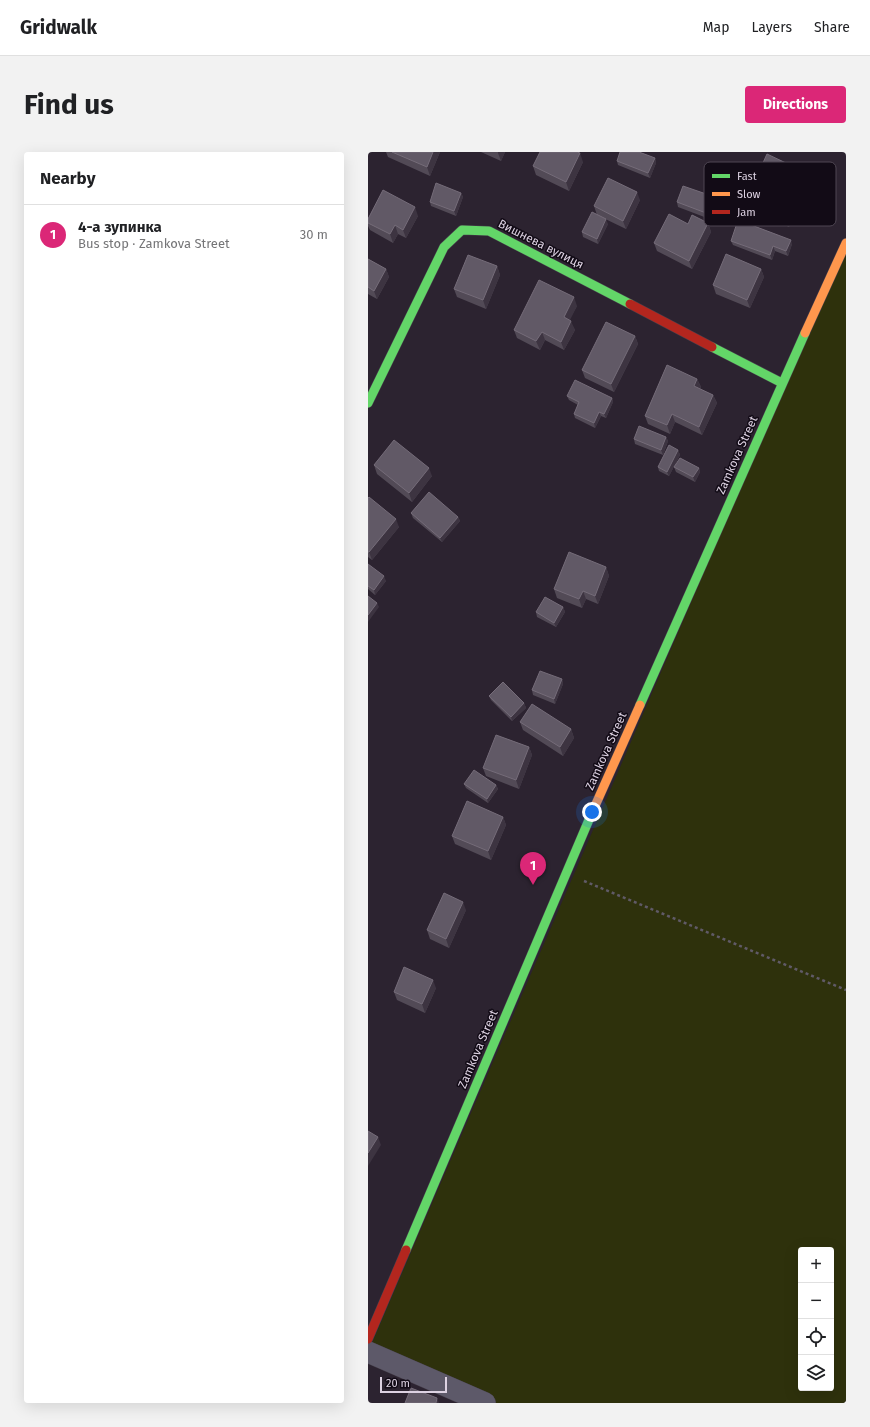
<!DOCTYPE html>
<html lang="en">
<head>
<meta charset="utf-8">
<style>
  :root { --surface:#fff; --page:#f2f2f2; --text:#202124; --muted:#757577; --line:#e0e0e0; --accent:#db2777 }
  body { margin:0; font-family:"Fira Sans",sans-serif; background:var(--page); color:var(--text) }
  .controls { position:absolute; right:12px; bottom:12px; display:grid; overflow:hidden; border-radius:4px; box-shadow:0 4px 16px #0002 }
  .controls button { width:36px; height:36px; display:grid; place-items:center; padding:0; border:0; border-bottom:1px solid var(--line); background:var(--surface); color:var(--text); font:20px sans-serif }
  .scale { position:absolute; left:12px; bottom:10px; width:67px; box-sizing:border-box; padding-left:4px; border:2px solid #ddd2e2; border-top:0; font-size:11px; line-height:14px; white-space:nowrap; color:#ddd2e2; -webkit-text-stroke:3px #120b16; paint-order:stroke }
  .you { position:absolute; left:224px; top:660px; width:14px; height:14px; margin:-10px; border:3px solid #fff; border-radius:50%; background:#1a73e8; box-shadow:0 0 0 6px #1a73e833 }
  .badge { display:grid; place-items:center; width:26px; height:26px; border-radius:50%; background:var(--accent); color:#fff; font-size:13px; font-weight:700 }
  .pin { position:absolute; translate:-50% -33px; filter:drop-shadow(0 1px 2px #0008) }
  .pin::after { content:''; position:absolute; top:21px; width:14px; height:12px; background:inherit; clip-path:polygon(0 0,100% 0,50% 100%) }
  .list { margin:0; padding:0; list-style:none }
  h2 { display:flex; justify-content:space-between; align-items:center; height:52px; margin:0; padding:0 16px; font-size:17px }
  h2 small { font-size:13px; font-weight:400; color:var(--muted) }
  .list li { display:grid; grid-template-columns:26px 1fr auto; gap:12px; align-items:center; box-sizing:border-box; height:60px; padding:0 16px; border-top:1px solid var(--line) }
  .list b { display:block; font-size:15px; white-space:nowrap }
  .list p { margin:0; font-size:13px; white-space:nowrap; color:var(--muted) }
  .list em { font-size:13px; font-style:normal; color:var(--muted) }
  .icon { flex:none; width:22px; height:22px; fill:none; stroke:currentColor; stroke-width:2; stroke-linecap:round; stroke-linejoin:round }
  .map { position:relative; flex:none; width:478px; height:1251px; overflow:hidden; border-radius:4px }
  header { display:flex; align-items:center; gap:24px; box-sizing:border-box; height:56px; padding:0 20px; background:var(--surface); border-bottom:1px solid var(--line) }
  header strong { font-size:19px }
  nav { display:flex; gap:22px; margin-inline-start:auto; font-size:14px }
  .intro { display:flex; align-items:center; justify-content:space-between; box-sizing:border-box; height:96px; padding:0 24px }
  h1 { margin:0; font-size:28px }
  .button { padding:10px 18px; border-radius:4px; background:var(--accent); color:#fff; font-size:14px; font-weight:700 }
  main { display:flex; gap:24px; padding:0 24px }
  aside { flex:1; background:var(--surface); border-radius:4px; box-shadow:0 4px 16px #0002 }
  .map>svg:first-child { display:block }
  .green { fill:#2e310c; fill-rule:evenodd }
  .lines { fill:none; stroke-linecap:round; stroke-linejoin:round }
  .street-casing { stroke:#47404c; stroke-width:22 }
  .fast-casing { stroke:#47404c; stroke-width:10 }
  .slow-casing { stroke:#47404c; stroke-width:10 }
  .jam-casing { stroke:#47404c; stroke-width:10 }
  .path { stroke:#605a67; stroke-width:2.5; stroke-dasharray:3 3; stroke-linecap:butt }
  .street { stroke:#5d5969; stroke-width:21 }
  .fast { stroke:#63d668; stroke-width:9 }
  .slow { stroke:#ff974d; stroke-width:9 }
  .jam { stroke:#b3261e; stroke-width:9 }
  .wall { fill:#524a56 }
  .shaded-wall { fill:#3d3441 }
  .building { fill:#615966; stroke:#756c79 }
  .labels { text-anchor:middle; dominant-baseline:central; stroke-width:3; stroke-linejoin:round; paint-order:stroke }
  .street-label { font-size:12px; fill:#ddd2e2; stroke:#120b16 }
  .key { fill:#120b16; stroke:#4f4753; stroke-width:1 }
  .key-label { font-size:11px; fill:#ddd2e2 }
</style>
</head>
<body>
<header>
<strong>Gridwalk</strong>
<nav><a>Map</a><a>Layers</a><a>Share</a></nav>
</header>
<div class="intro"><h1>Find us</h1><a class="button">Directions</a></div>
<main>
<aside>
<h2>Nearby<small></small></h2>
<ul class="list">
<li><span class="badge">1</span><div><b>4-а зупинка</b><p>Bus stop · Zamkova Street</p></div><em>30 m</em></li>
</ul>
</aside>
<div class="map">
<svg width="478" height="1251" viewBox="0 0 478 1251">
  <rect width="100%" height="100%" fill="#2c2330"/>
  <path class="green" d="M478 91V1251H121L0 1200ZM433 1098H463V1236H433Z"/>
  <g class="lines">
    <g class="street-casing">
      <polyline id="street" points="0,1200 117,1251"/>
    </g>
    <g class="fast-casing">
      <g id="fast">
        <polyline points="344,195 414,231"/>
        <polyline points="0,251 76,95 94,78 121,79 262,152"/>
        <polyline points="272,553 437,181"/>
        <polyline points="38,1098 223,663"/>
      </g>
    </g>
    <g class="slow-casing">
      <g id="slow">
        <polyline points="437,181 478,91"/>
        <polyline points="223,663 272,553"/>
      </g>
    </g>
    <g class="jam-casing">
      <g id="jam">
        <polyline points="262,152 344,195"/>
        <polyline points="0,1187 38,1098"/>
      </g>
    </g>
    <polyline class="path" points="216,729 478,838"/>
    <use href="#street" class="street"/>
    <use href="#fast" class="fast"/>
    <use href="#slow" class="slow"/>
    <use href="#jam" class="jam"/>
  </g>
  <g class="wall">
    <polygon points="18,0 72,0 62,24 20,5"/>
    <polygon points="113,0 137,0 133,9"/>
    <polygon points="287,6 288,11 282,26 250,13 249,9"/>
    <polygon points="215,10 201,39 168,23 165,14"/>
    <polygon points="439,21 442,29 421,75 381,57 378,48"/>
    <polygon points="93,41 95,45 88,64 63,54 62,50"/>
    <polygon points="272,48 258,77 229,63 226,54"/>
    <polygon points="345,49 339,66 310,55 309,50"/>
    <polygon points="50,64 38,86 30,82 25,91 2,78 0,74 0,67"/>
    <polygon points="340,71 343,80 324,117 289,99 286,91 320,72"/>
    <polygon points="240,72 230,92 215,85 214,80"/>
    <polygon points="363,89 424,92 420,104 407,99 404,108 365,93"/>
    <polygon points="0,107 18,117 21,125 9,147 0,142"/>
    <polygon points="129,114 132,123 118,157 89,145 86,137"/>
    <polygon points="393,117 396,125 382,156 348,142 345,133"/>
    <polygon points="209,154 201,168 207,178 196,198 177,188 172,198 149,186 146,178"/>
    <polygon points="267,184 270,192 246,240 217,226 214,218"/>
    <polygon points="329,227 333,235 332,237 345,243 349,251 334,283 307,270 302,282 280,272 277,264"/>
    <polygon points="199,244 244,246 245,250 238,266 233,264 227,276 207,266 206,262 210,253 201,248"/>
    <polygon points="298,285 300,289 295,303 267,292 266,287"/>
    <polygon points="310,298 312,303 301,324 291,319 290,315"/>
    <polygon points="6,313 64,324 44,350 9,322"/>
    <polygon points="306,315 331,316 332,320 327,330 308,320"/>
    <polygon points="0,346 31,375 4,408 0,405"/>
    <polygon points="43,361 90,365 92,369 74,390 45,366"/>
    <polygon points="0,412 18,429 7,443 0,437"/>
    <polygon points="238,415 241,424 230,452 218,447 214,456 189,446 186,437"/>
    <polygon points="195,455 197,460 188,475 169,465 168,460"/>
    <polygon points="194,527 195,532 187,552 165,543 164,538"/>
    <polygon points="121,544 156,551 158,556 144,569 123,548"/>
    <polygon points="152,570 203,577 206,586 195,604 155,578"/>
    <polygon points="161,595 164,603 151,637 118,624 115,616"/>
    <polygon points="96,632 128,633 130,637 120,651 98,636"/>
    <polygon points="135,665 138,673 123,708 87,692 84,684"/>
    <polygon points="98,758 81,796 62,787 59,778"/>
    <polygon points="68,836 57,861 29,848 26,840"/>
  </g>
  <g class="shaded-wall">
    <polygon points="65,0 72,0 62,24 59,15"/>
    <polygon points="130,0 137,0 133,9 130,1"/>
    <polygon points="212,1 215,10 201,39 198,30"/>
    <polygon points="287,6 288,11 282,26 280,21"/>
    <polygon points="439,21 442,29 421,75 418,67"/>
    <polygon points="269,40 272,48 258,77 255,69"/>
    <polygon points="93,41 95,45 88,64 86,59"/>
    <polygon points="344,44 345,49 339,66 338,61"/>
    <polygon points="47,55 50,64 38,86 35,78"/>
    <polygon points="238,67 240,72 230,92 229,87"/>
    <polygon points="340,71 343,80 324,117 321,109"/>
    <polygon points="27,73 30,82 25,91 22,82"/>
    <polygon points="423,88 424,92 420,104 418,99"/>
    <polygon points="405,94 407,99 404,108 402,103"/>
    <polygon points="129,114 132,123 118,157 115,148"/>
    <polygon points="18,117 21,125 9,147 6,139"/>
    <polygon points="393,117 396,125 382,156 379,148"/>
    <polygon points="206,145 209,154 199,174 196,165"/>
    <polygon points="203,169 207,178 196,198 193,190"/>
    <polygon points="174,180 177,188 172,198 168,189"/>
    <polygon points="267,184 270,192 246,240 243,232"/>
    <polygon points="329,227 333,235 329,243 326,234"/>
    <polygon points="345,243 349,251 334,283 331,275"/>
    <polygon points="244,246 245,250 238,266 236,262"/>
    <polygon points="231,260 233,264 227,276 226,271"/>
    <polygon points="304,262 307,270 302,282 299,273"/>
    <polygon points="298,285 300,289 295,303 293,298"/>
    <polygon points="310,298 312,303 301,324 299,320"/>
    <polygon points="61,316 64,324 44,350 41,341"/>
    <polygon points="331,316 332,320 327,330 325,325"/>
    <polygon points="90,365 92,369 74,390 72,386"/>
    <polygon points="28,367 31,375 4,408 1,400"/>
    <polygon points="238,415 241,424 230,452 227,444"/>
    <polygon points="16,424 18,429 7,443 6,438"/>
    <polygon points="215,439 218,447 214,456 211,447"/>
    <polygon points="9,451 11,455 0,470 0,463"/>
    <polygon points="195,455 197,460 188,475 186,471"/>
    <polygon points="194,527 195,532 187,552 186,547"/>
    <polygon points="156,551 158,556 144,569 143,565"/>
    <polygon points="203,577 206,586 195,604 192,595"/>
    <polygon points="161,595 164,603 151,637 148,628"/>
    <polygon points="128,633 130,637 120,651 119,647"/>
    <polygon points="135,665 138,673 123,708 120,699"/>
    <polygon points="95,750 98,758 81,796 78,787"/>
    <polygon points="65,828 68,836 57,861 54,852"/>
    <polygon points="10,985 13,993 0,1014 0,1001"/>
    <polygon points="69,1246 71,1251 68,1251"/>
  </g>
  <g class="building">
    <polygon points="24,0 65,0 59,15"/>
    <polygon points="172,0 209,0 212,1 198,30 165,14"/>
    <polygon points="252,0 271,0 287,6 280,21 249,9"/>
    <polygon points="399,2 439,21 418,67 378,48"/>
    <polygon points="240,26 269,40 255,69 226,54"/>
    <polygon points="68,31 93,41 86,59 62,50"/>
    <polygon points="315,34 344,44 338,61 309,50"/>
    <polygon points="15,38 47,55 35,78 27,73 22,82 0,71 0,67"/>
    <polygon points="224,60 238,67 229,87 214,80"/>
    <polygon points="301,62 320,72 324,63 340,71 321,109 286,91"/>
    <polygon points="370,68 423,88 418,99 405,94 402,103 363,89"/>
    <polygon points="358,102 393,117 379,148 345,133"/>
    <polygon points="100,103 129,114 115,148 86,137"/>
    <polygon points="0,107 18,117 6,139 0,135"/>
    <polygon points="171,128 206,145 196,165 203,169 193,190 174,180 168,189 146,178"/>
    <polygon points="238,170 267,184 243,232 214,218"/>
    <polygon points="299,213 329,227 326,234 345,243 331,275 304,262 299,273 277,264"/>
    <polygon points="207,228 244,246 236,262 231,260 226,271 206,262 211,250 199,244"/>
    <polygon points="271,274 298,285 293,298 266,287"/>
    <polygon points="26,288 61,316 41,341 6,313"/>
    <polygon points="301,293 310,298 299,320 290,315"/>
    <polygon points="312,306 331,316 325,325 306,315"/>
    <polygon points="61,340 90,365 72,386 43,361"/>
    <polygon points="1,345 28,367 1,400 0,400 0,346"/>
    <polygon points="201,400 238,415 227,444 215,439 211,447 186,437"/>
    <polygon points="0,412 16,424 6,438 0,434"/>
    <polygon points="0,444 9,451 0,463"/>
    <polygon points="177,445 195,455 186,471 168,460"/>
    <polygon points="172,519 194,527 186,547 164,538"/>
    <polygon points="135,530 156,551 143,565 121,544"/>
    <polygon points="164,552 203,577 192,595 152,570"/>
    <polygon points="128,583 161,595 148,628 115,616"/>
    <polygon points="106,618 128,633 119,647 96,632"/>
    <polygon points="99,649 135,665 120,699 84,684"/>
    <polygon points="76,741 95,750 78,787 59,778"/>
    <polygon points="36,815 65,828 54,852 26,840"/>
    <polygon points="0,979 10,985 0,1001"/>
    <polygon points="43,1236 69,1246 68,1251 37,1251"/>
  </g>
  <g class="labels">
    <g class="street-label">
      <text transform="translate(173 92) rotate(27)">Вишнева вулиця</text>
      <text transform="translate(369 303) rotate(-66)">Zamkova Street</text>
      <text transform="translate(238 599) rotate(-66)">Zamkova Street</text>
      <text transform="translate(110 897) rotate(-67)">Zamkova Street</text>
    </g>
  </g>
  <rect x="336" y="10" width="132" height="64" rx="6" class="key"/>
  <rect x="344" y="22" width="18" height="4" fill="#63d668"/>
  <rect x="344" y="40" width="18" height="4" fill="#ff974d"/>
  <rect x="344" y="58" width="18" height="4" fill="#b3261e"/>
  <g class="key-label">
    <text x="369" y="28">Fast</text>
    <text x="369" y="46">Slow</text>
    <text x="369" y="64">Jam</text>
  </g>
</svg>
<div class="controls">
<button>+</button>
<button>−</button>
<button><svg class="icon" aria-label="locate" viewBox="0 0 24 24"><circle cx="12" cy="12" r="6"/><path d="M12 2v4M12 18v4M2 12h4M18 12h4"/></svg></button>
<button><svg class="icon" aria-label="layers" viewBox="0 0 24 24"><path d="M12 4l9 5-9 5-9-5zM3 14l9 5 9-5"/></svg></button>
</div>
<div class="scale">20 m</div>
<div class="you"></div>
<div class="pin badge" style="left:165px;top:733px">1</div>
</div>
</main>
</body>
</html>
